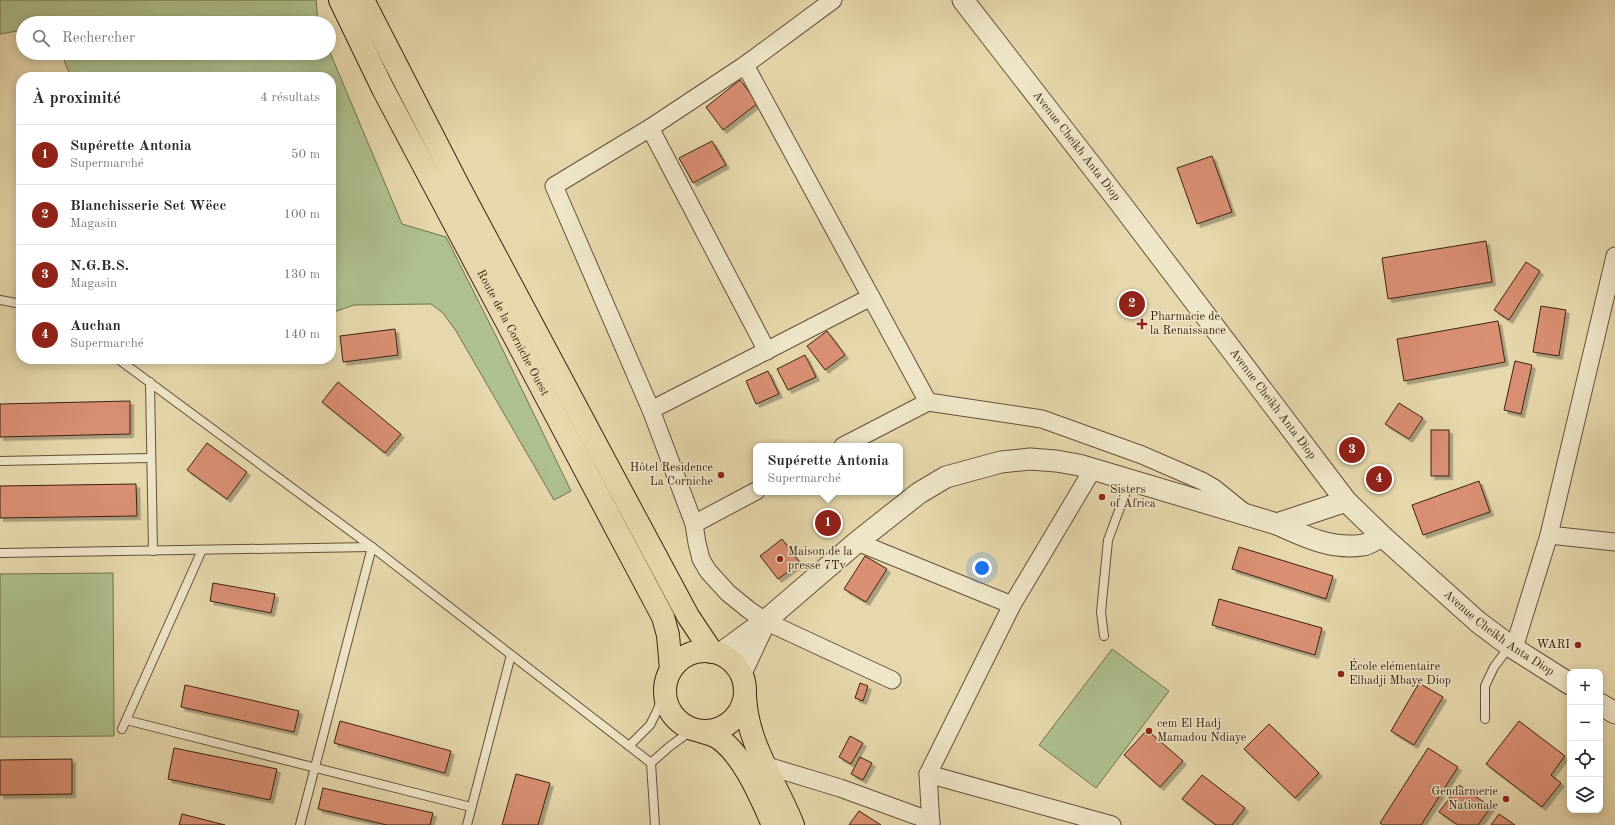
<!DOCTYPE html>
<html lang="fr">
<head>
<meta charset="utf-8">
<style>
  :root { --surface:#fff; --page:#f7f7f7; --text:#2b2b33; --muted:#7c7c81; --line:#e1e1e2; --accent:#8f2418 }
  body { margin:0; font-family:"Old Standard TT",serif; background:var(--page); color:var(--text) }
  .controls { position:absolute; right:12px; bottom:12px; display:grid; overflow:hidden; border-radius:8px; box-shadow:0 2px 10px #0003 }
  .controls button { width:36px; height:36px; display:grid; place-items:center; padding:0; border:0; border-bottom:1px solid var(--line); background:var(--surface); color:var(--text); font:20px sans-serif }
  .you { position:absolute; left:982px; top:568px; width:14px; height:14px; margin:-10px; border:3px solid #fff; border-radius:50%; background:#1a73e8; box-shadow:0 0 0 6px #1a73e833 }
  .badge { display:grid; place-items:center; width:26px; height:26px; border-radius:50%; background:var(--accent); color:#fff; font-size:13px; font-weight:700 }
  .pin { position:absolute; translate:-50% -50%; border:2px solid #fff; box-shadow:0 1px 4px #0006 }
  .popup { position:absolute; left:753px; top:443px; width:150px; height:52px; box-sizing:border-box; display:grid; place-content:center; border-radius:8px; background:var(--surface); filter:drop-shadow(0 1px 3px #0005); font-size:13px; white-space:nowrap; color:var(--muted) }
  .popup b { font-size:15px; color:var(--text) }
  .popup::after { content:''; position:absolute; left:50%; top:100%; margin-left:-8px; border:8px solid transparent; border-top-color:var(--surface) }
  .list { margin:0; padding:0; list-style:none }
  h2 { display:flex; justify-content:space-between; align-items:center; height:52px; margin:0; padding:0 16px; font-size:17px }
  h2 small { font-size:13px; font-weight:400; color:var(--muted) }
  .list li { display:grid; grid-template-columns:26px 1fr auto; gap:12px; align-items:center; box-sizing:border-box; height:60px; padding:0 16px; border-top:1px solid var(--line) }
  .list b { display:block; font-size:15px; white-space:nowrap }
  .list p { margin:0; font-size:13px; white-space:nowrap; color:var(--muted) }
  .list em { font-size:13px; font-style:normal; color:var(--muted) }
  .icon { flex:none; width:22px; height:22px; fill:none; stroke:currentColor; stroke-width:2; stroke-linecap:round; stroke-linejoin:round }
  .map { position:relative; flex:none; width:1615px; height:825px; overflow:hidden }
  .search { position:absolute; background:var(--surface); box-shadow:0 2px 10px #0003; left:16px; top:16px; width:320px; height:44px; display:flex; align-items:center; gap:10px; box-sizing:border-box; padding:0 14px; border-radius:22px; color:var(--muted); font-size:15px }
  .panel { position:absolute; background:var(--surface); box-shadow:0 2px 10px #0003; left:16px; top:72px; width:320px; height:292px; border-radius:16px }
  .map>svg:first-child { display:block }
  .green { fill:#aec08e; stroke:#74704f }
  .building { fill:#da8f73; stroke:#3a2110; filter:url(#shadow) }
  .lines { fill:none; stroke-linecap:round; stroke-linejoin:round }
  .service-casing { stroke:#654f37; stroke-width:10 }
  .minor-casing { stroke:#654f37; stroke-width:19 }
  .tertiary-casing { stroke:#654f37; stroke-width:23 }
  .trunk-casing { stroke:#3a2110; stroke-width:24 }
  .service { stroke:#efe6c9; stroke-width:8 }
  .minor { stroke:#efe6c9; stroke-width:17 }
  .tertiary { stroke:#efe6c9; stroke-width:21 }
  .trunk { stroke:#e6d8ac; stroke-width:22 }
  .poi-dot { fill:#8f2418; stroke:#efe6c9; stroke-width:1.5 }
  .labels { text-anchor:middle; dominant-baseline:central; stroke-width:3; stroke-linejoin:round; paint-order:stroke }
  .street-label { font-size:12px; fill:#3a2110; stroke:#efe6c9 }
  .poi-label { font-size:12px; fill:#3a2110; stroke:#efe6c9; text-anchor:start }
</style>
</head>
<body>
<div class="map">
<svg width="1615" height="825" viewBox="0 0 1615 825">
  <defs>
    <filter id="shadow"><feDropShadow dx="3.5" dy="3.5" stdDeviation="0" flood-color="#0004"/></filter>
  </defs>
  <rect width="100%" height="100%" fill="#e6d8ac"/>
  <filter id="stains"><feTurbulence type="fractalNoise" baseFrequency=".005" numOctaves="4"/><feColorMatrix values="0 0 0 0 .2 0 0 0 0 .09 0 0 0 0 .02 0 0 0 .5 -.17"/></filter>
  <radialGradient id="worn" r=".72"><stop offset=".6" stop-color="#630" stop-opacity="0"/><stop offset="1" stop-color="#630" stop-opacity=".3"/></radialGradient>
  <g class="green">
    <polygon points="0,0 316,0 318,23 23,23 23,30 0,34"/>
    <polygon points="329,50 402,224 446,237 498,340 571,491 554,500 456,331 443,313 431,304 354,305 331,313 331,77 71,77 61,53 329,53"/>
    <polygon points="113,573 114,736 0,737 0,574"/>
    <polygon points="1112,649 1169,691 1096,788 1039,745"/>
  </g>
  <g class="building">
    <polygon points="740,80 758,103 723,130 706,107"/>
    <polygon points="712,141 726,165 693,183 679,158"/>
    <polygon points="1212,156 1232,212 1197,224 1177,168"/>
    <polygon points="1486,241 1492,282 1388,299 1382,258"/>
    <polygon points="1526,262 1540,271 1509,320 1494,310"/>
    <polygon points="1541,306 1566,310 1559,356 1533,352"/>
    <polygon points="1498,321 1505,362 1404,381 1397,339"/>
    <polygon points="395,329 398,355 343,362 340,336"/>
    <polygon points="827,331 845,355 825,370 807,346"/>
    <polygon points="805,355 816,377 788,390 777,369"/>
    <polygon points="1515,361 1532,365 1521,414 1504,410"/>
    <polygon points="768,371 779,394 756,404 746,381"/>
    <polygon points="338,382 401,434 385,453 322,402"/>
    <polygon points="130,401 130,434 0,437 0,404"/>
    <polygon points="1399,403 1423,418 1409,439 1385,424"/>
    <rect x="1431" y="430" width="18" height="46"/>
    <polygon points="207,443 247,472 227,499 187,470"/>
    <polygon points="1479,481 1490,512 1423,535 1412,505"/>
    <polygon points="136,484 137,516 0,518 0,486"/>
    <polygon points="782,539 800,563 778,579 760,556"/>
    <polygon points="1239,547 1333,576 1326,599 1232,569"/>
    <polygon points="865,556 887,569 866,602 844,589"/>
    <polygon points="213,583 275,594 271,613 210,601"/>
    <polygon points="1219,599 1322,628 1315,655 1212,625"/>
    <polygon points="860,683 868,686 863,701 855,698"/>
    <polygon points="1419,683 1443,697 1414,745 1391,731"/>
    <polygon points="185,685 299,711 294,732 181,707"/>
    <polygon points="340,721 451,751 445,773 334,743"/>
    <polygon points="1519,721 1565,756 1551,775 1561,783 1542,807 1486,764"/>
    <polygon points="1269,724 1319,773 1295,798 1244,749"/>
    <polygon points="1147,730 1183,761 1160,787 1124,755"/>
    <polygon points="850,736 863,743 851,764 839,757"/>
    <polygon points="174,748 277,769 270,800 168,779"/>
    <polygon points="1428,748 1458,767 1421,825 1383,825 1380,823"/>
    <polygon points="860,757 872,763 863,780 851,774"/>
    <polygon points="72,759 72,794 0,795 0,760"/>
    <polygon points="516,774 550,783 538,825 502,825"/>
    <polygon points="1202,775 1245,808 1232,825 1216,825 1182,799"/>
    <polygon points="1459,785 1491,807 1478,825 1458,825 1439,812"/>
    <polygon points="323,788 433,813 430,825 387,825 318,809"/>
    <polygon points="859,811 881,825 849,825"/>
    <polygon points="182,814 225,825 179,825"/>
    <polygon points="1499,814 1515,825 1491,825"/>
  </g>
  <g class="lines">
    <g class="service-casing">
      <g id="service">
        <polyline points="0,300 21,304"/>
        <polyline points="118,359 372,547 651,763 655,825"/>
        <polyline points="150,382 153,551"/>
        <polyline points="0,461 151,458"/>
        <polyline points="0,553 372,547"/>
        <polyline points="1104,636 1101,612 1108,540 1130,481"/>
        <polyline points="1485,719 1485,686 1494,667 1509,647"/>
        <polyline points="126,720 471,807"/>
        <polyline points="122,729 202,550"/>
        <polyline points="629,746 650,725 658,709 665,685"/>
        <polyline points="651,763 669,747 692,730"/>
        <polyline points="300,825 372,547"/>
        <polyline points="467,825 511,655"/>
      </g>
    </g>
    <g class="minor-casing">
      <g id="minor">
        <polyline points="833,0 745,65 650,128 554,186 651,410 694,524 697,543 701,559 708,571 728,593 749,610 765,621 892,680"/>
        <polyline points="745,65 928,402"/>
        <polyline points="650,128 767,351"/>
        <polyline points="651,410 871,297"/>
        <polyline points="843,446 928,402 1042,419 1142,455 1202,481 1214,488 1245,513"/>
        <polyline points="694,524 756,491"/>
        <polyline points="1549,535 1615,542"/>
        <polyline points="857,542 1012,605"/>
        <polyline points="1514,648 1549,535 1615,256"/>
        <polyline points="764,765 840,788 931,821"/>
        <polyline points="928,774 1112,825"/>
        <polyline points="931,825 928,774 1012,605 1093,469"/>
      </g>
    </g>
    <g class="tertiary-casing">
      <g id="tertiary">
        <path id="s1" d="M963 0 1121 204 1346 501 1382 536 1478 622 1510 646 1570 684"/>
        <polyline points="1277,524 1346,501"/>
        <path d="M720 654 765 621 857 542 919 493 946 477 1001 462 1030 459 1056 461 1079 465 1277 524C1303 536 1332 550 1363 545 1369 544 1376 539 1382 536"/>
        <polyline points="741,673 764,624"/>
        <polyline points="1600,704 1615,713"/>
      </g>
    </g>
    <g class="trunk-casing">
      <g id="trunk">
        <path id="s2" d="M340 0 383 89 663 617 668 635 671 670"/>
        <polyline points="363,0 458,185 598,448 688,616 712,652"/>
        <circle cx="705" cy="691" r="40"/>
        <path d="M745 696C747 744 776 782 793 825"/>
        <path d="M700 731C705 733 710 734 715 736 742 751 761 798 773 825"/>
      </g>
    </g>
    <use href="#service" class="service"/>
    <use href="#minor" class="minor"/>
    <use href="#tertiary" class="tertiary"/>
    <use href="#trunk" class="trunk"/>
  </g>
  <g class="poi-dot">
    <path d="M1140 318h4v4h4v4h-4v4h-4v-4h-4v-4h4z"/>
    <circle cx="721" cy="475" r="4"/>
    <circle cx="1102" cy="497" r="4"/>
    <circle cx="780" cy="559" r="4"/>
    <circle cx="1578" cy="645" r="4"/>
    <circle cx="1341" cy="674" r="4"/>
    <circle cx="1149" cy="731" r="4"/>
    <circle cx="1506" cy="799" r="4"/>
  </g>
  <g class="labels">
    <g class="street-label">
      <text stroke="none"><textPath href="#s1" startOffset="185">Avenue Cheikh Anta Diop</textPath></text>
      <text stroke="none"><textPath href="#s2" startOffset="375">Route de la Corniche Ouest</textPath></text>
      <text stroke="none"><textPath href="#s1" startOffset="509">Avenue Cheikh Anta Diop</textPath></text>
      <text stroke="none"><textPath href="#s1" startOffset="833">Avenue Cheikh Anta Diop</textPath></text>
    </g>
    <g class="poi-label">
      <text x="1150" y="317">Pharmacie de<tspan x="1150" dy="14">la Renaissance</tspan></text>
      <text x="713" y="468" text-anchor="end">Hôtel Residence<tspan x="713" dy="14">La Corniche</tspan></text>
      <text x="1110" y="490">Sisters<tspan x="1110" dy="14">of Africa</tspan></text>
      <text x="788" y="552">Maison de la<tspan x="788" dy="14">presse 7Tv</tspan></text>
      <text x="1570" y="645" text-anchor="end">WARI</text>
      <text x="1349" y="667">École elémentaire<tspan x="1349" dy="14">Elhadji Mbaye Diop</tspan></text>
      <text x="1157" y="724">cem El Hadj<tspan x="1157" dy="14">Mamadou Ndiaye</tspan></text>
      <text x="1498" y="792" text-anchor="end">Gendarmerie<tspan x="1498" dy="14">Nationale</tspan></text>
    </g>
  </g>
  <rect width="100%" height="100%" filter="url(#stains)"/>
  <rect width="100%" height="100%" fill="url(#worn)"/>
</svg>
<div class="controls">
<button>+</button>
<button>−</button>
<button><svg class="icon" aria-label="locate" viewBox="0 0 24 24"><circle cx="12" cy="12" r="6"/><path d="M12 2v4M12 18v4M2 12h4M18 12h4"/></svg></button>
<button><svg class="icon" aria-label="layers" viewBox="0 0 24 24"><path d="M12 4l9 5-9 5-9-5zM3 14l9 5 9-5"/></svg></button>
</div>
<div class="you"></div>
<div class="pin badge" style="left:828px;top:523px">1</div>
<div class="popup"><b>Supérette Antonia</b>Supermarché</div>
<div class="pin badge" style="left:1132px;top:304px">2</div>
<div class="pin badge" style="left:1352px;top:450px">3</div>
<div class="pin badge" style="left:1379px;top:479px">4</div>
<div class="search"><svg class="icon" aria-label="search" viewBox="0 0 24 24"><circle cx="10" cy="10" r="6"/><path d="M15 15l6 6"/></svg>Rechercher</div>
<section class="panel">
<h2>À proximité<small>4 résultats</small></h2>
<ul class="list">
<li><span class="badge">1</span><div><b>Supérette Antonia</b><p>Supermarché</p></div><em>50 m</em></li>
<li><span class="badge">2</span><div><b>Blanchisserie Set Wëcc</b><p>Magasin</p></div><em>100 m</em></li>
<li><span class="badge">3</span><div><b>N.G.B.S.</b><p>Magasin</p></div><em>130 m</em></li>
<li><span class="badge">4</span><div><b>Auchan</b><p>Supermarché</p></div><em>140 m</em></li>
</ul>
</section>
</div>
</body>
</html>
